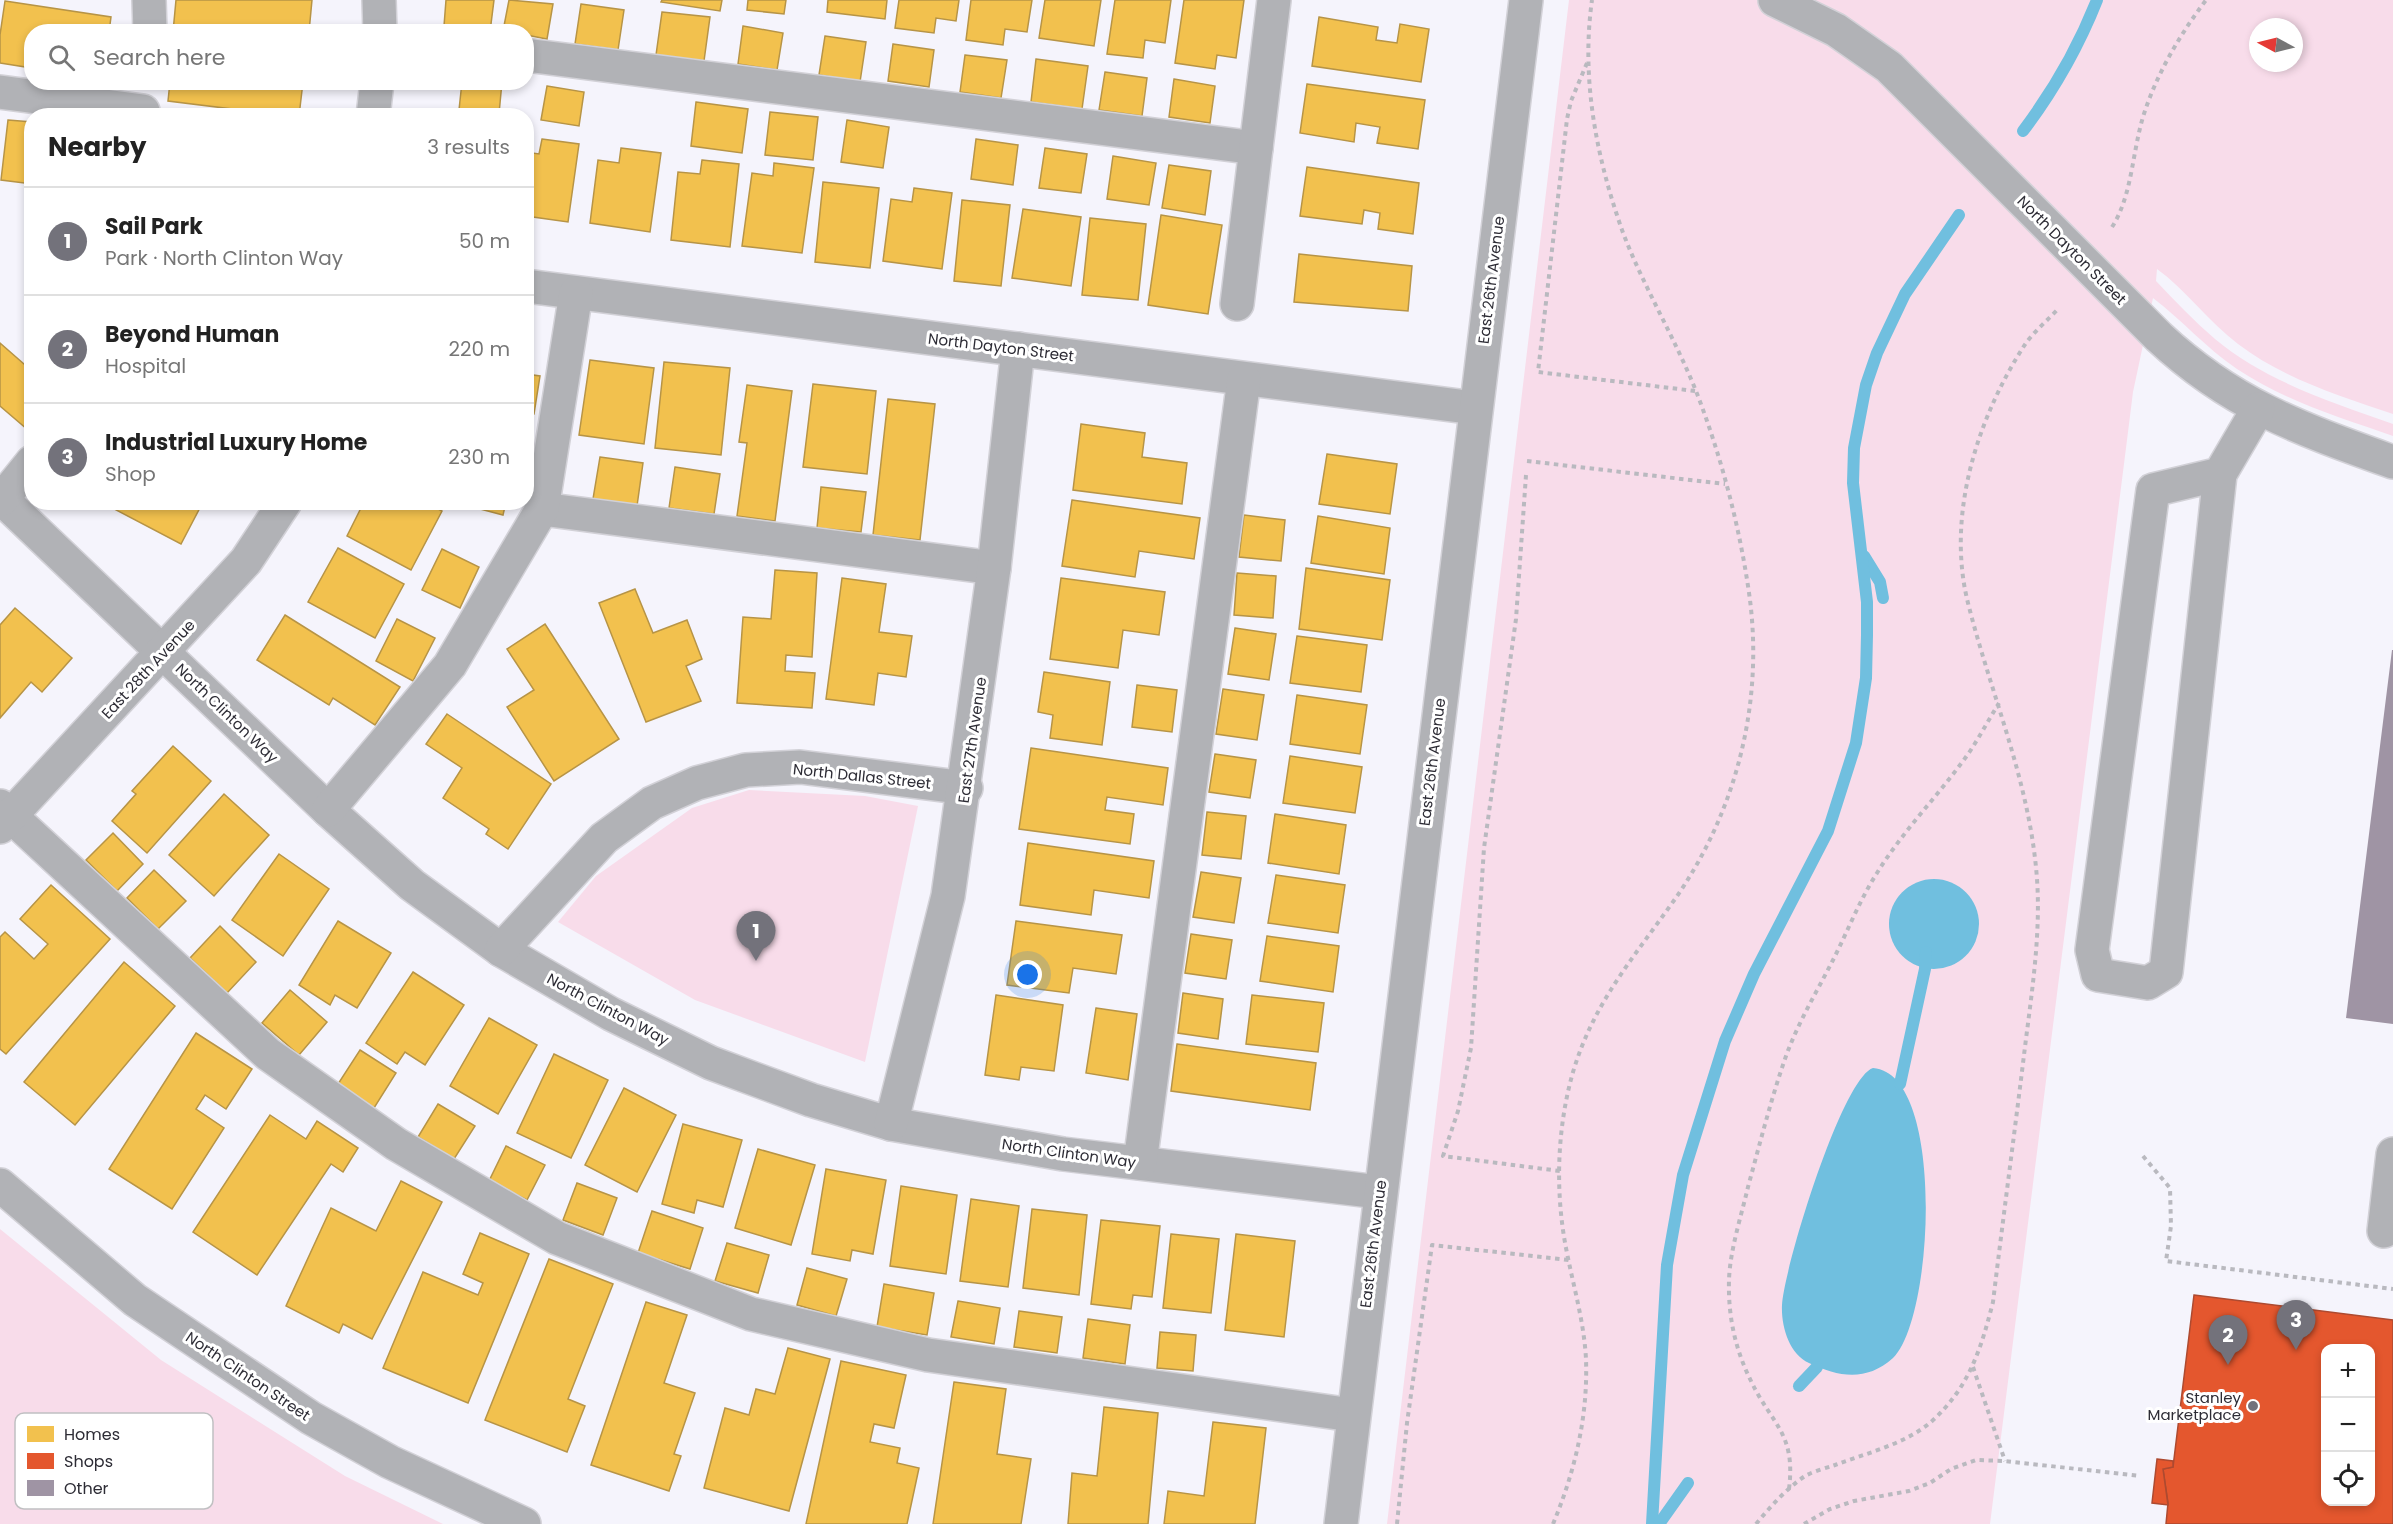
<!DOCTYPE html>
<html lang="en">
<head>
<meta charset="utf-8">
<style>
  :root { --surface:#fff; --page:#f2f2f2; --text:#222; --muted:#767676; --line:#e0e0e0; --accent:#73727b }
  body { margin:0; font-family:Poppins,sans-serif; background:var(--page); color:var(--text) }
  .controls { position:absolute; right:18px; bottom:18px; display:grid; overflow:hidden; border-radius:12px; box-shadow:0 3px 9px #0003 }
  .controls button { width:54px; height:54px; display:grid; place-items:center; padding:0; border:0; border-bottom:2px solid var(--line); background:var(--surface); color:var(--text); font:30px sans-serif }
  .compass { position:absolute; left:2249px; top:18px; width:54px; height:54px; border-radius:50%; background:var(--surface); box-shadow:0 3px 9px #0003; rotate:277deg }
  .you { position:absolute; left:1028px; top:975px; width:21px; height:21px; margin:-15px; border:4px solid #fff; border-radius:50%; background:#1a73e8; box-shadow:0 0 0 9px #1a73e833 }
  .badge { display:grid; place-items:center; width:39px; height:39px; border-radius:50%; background:var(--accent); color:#fff; font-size:20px; font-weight:700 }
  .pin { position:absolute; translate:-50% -50px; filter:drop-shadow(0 2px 3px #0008) }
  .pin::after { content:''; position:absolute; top:32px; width:21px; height:18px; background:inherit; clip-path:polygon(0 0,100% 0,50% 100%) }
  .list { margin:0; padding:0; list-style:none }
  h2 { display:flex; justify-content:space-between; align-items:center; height:78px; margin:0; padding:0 24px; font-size:26px }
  h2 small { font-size:20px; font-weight:400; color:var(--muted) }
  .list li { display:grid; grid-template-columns:39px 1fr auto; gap:18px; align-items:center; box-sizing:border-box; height:108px; padding:0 24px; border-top:2px solid var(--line) }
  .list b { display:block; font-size:22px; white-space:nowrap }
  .list p { margin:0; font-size:20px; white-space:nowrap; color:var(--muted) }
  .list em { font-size:20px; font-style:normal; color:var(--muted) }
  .icon { flex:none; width:33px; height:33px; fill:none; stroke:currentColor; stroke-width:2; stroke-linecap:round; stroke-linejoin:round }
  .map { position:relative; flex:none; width:2393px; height:1524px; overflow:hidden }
  .search { position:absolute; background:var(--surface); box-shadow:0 3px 9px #0003; left:24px; top:24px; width:510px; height:66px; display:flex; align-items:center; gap:15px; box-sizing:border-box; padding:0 21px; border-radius:24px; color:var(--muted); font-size:22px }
  .panel { position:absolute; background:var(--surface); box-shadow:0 3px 9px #0003; left:24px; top:108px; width:510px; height:402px; border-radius:24px }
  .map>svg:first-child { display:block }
  .green { fill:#f8dcea; fill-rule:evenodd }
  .water { fill:#70bfdf }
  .homes { fill:#f2c14e; stroke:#b79446; stroke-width:1.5 }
  .shops { fill:#e4572e; stroke:#ad4a30; stroke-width:1.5; fill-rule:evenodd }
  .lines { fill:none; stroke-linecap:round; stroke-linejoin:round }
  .stream { stroke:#70bfdf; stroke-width:12 }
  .building { fill:#9f94a4 }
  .minor-casing { stroke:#d2d1d7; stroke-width:36 }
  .path { stroke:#b9b9bf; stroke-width:4; stroke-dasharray:4.5 4.5; stroke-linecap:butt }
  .minor { stroke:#b1b2b6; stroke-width:33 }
  .poi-dot { fill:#73727b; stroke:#fff; stroke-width:2 }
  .labels { text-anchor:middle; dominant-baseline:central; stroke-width:6; stroke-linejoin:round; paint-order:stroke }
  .street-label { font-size:15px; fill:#2d2c35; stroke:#fff }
  .poi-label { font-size:15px; fill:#2d2c35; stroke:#fff; text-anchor:end }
  .key { fill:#fff; stroke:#c0c0c2; stroke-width:1.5 }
  .key-label { font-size:16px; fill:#2d2c35 }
</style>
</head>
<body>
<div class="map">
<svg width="2393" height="1524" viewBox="0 0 2393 1524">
  <rect width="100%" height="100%" fill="#f5f4fc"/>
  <g class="green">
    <path d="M1569 0H2393V414C2340 396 2284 379 2238 344 2209 322 2186 290 2157 269L2156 281C2175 301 2194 321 2215 339 2267 382 2331 402 2393 424V436C2339 417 2285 401 2237 369 2206 348 2182 320 2153 298L2133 392 2126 448 1990 1524H1387ZM2258 27H2294V63H2258Z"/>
    <polygon points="749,790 865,796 918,806 865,1062 695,1000 558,922 596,876 692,808"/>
    <polygon points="0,1229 161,1360 345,1476 443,1524 0,1524"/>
  </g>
  <g class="water">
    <circle cx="1934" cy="924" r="45"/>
    <path d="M1873 1068C1946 1073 1934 1319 1893 1358 1866 1382 1839 1377 1809 1363 1789 1354 1781 1326 1782 1305 1784 1268 1842 1078 1873 1068Z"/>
  </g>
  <g class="homes">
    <polygon points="176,0 312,0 309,32 173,32"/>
    <polygon points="446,0 494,0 490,32 444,26"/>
    <polygon points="509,0 553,4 547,39 526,35 526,32 503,31"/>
    <polygon points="662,0 722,0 720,11 661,2"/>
    <polygon points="748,0 786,0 784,14 747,10"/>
    <polygon points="828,0 887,0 885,19 827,12"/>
    <polygon points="899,0 959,0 956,21 936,18 934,33 895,28"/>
    <polygon points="971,0 1032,0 1027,32 1005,29 1003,45 966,40"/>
    <polygon points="1045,0 1101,0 1094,46 1039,38"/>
    <polygon points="1115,0 1171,0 1165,43 1145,40 1143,58 1107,54"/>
    <polygon points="1184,0 1244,0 1236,58 1217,55 1215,69 1175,63"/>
    <polygon points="5,1 111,17 109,32 32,32 32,68 0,63 0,35"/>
    <polygon points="581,4 624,10 618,50 575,44"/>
    <polygon points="662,12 710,17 704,61 656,55"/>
    <polygon points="1319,17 1378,27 1376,40 1397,43 1400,24 1429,29 1421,82 1312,66"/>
    <polygon points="743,26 783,33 777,70 738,64"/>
    <polygon points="825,36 866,42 860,82 819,75"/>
    <polygon points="893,44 934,50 929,87 888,81"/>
    <polygon points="965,55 1007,60 1001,98 960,92"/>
    <polygon points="1036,59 1088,66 1082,109 1031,102"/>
    <polygon points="1105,72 1147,78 1142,116 1099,110"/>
    <polygon points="1174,79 1215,86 1210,123 1169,117"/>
    <polygon points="170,82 303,82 299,116 231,116 232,109 168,101"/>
    <polygon points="462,82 502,82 499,114 459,110"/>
    <polygon points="1307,84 1425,100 1418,149 1377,143 1380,127 1356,123 1354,142 1300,133"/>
    <polygon points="547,86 584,92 579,126 541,120"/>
    <polygon points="696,102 748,109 742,153 691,146"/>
    <polygon points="770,112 818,117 813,160 765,155"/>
    <polygon points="8,120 32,122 32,184 1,180"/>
    <polygon points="847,120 889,127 883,168 841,162"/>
    <polygon points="542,139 579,144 568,222 526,216 526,152 539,154"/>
    <polygon points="976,139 1018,145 1013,185 971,179"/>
    <polygon points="621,148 661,153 650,232 590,223 598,160 619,163"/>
    <polygon points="1045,148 1087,154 1081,193 1039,188"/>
    <polygon points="1113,156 1156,163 1149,205 1107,199"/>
    <polygon points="702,160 739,164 730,247 671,240 678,172 700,174"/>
    <polygon points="774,163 814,168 802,253 742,246 752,173 773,176"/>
    <polygon points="1169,165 1211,171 1205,215 1162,208"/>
    <polygon points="1307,167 1419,183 1413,234 1378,229 1380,213 1364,210 1362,224 1300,216"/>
    <polygon points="823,182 879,188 870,268 815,262"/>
    <polygon points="914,188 952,193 942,269 883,261 891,199 912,202"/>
    <polygon points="962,200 1010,205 1001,286 954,281"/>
    <polygon points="1023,209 1081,217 1071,286 1012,278"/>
    <polygon points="1161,215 1222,225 1208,314 1148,305"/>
    <polygon points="1090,218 1146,224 1138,300 1082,295"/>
    <polygon points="1299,254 1412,266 1408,311 1294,302"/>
    <polygon points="0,343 32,371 32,426 28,430 0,406"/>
    <polygon points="590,360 654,368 644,444 579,435"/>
    <polygon points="664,362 730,368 721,455 655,448"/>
    <polygon points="526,374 540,376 534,414 526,413"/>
    <polygon points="813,384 876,391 867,474 803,467"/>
    <polygon points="747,385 792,391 775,521 737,516 747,443 739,442"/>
    <polygon points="888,399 935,404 920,540 873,535"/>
    <polygon points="1081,424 1145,433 1142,457 1187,463 1182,504 1073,490"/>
    <polygon points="1327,454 1397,464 1390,514 1319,504"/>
    <polygon points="600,457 643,463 637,506 593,499"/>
    <polygon points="675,467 720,474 714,514 669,508"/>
    <polygon points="821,487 866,492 861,532 817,528"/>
    <polygon points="1072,500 1200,518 1194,559 1139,551 1135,577 1062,566"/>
    <polygon points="101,502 203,502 181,544"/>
    <polygon points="364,502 425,502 442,511 411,570 347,536"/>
    <polygon points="465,502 506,502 503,515 465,505"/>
    <polygon points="1244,515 1285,520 1281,561 1239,557"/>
    <polygon points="1318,516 1390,528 1384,574 1311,563"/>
    <polygon points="338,548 404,584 375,638 308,602"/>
    <polygon points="442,549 479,567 460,608 422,590"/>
    <polygon points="1306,568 1390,580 1382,640 1299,629"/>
    <polygon points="775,570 817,573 812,657 786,655 785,671 815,673 812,708 737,703 743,617 771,619"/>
    <polygon points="1237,573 1276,576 1273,618 1234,615"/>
    <polygon points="842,578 886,584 879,632 912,636 906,677 878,673 874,705 826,699"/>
    <polygon points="1061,578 1165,592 1159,635 1123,630 1118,668 1050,659"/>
    <polygon points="635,589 653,633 687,620 702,659 686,666 701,701 646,722 599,603"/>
    <polygon points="15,608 72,658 42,692 31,682 0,718 0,625"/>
    <polygon points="285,615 400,687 375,725 333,698 329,705 257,660"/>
    <polygon points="397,619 435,638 413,681 376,661"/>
    <polygon points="545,624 619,739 554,781 507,707 534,690 507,649"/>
    <polygon points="1235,628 1276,634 1269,680 1228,674"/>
    <polygon points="1297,636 1367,645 1361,692 1290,683"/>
    <polygon points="1044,672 1110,682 1102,745 1050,738 1053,715 1038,712"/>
    <polygon points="1137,685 1177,690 1172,732 1132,727"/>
    <polygon points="1223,689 1264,695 1257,740 1216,734"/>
    <polygon points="1297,695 1367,705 1360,754 1290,744"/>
    <polygon points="447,714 551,784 508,849 486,834 489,829 443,798 462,768 426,744"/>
    <polygon points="173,746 211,781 147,853 112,821 136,794 132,791"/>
    <polygon points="1031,748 1168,768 1163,805 1107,797 1105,810 1134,814 1130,844 1019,829"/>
    <polygon points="1215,754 1256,760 1250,798 1209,792"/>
    <polygon points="1290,756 1362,767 1355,813 1283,803"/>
    <polygon points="224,794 269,835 214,896 169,855"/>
    <polygon points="1207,812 1246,816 1241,859 1202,855"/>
    <polygon points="1275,814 1346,825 1339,874 1268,863"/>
    <polygon points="113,833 143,864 117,891 86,860"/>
    <polygon points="1028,843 1154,861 1149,898 1094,890 1091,915 1020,905"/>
    <polygon points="279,854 329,889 283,956 232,920"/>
    <polygon points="154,870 186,901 158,929 127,898"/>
    <polygon points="1201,872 1241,878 1234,923 1193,917"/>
    <polygon points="1276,875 1345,885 1338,933 1268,923"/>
    <polygon points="51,885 110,939 6,1054 0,1049 0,937 5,932 34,959 48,944 20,919"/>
    <polygon points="338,921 391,953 357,1008 335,995 330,1005 299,985"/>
    <polygon points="1016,921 1122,935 1116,974 1073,968 1069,993 1007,985"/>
    <polygon points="220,926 256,962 227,993 190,958"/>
    <polygon points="1191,934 1232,940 1226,979 1185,973"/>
    <polygon points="1267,936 1339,946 1333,992 1260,981"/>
    <polygon points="124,962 175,1006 75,1125 24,1082"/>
    <polygon points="413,972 464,1005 425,1065 405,1052 397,1064 366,1043"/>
    <polygon points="290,990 327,1022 299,1055 262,1023"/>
    <polygon points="1183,993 1223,999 1218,1039 1178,1033"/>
    <polygon points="996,995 1063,1005 1054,1071 1021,1067 1019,1080 985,1075"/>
    <polygon points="1252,995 1324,1003 1318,1052 1246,1044"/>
    <polygon points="1096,1008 1137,1014 1128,1080 1086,1073"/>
    <polygon points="489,1018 537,1045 498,1114 450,1086"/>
    <polygon points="196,1033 252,1069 226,1109 205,1095 196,1109 224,1128 172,1209 109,1169"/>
    <polygon points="1177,1044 1316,1063 1310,1110 1171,1091"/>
    <polygon points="360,1050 396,1073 374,1108 338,1084"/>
    <polygon points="554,1054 608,1080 571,1158 517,1133"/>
    <polygon points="624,1088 676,1115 637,1192 585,1165"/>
    <polygon points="438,1104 475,1126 454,1159 418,1137"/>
    <polygon points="270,1115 306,1139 317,1121 358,1148 343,1172 331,1164 257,1275 193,1232"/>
    <polygon points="683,1124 742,1140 723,1207 697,1200 694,1213 662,1204"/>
    <polygon points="506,1146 545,1165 527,1200 489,1181"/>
    <polygon points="758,1149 815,1165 791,1245 735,1228"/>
    <polygon points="826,1169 886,1180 873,1254 852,1250 850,1261 812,1254"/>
    <polygon points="401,1181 442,1202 372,1339 343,1324 339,1333 286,1306 331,1208 376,1231"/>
    <polygon points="577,1183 617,1198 603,1235 563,1220"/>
    <polygon points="901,1186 957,1195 946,1274 890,1266"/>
    <polygon points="971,1199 1019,1206 1008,1287 960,1281"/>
    <polygon points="1032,1209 1087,1215 1079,1295 1023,1288"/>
    <polygon points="652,1211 703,1228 690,1269 638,1253"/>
    <polygon points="1101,1220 1160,1226 1152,1297 1133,1295 1131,1309 1091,1304"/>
    <polygon points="480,1233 529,1254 468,1403 383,1368 423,1272 478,1295 483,1283 463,1274"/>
    <polygon points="1171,1234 1219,1239 1211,1313 1163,1308"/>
    <polygon points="1236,1234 1295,1241 1284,1337 1225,1330"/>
    <polygon points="727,1243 769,1255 758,1293 715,1281"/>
    <polygon points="549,1259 613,1284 568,1399 585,1406 567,1452 485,1420"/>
    <polygon points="807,1268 847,1279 836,1316 797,1305"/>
    <polygon points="884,1284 934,1293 927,1335 877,1327"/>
    <polygon points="958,1301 1000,1308 994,1344 951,1337"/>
    <polygon points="646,1302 687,1315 664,1383 695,1393 674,1454 681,1456 669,1491 591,1465"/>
    <polygon points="1019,1311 1062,1317 1057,1353 1014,1347"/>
    <polygon points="1088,1319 1130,1325 1125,1364 1083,1358"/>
    <polygon points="1160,1332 1196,1335 1193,1371 1157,1368"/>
    <polygon points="788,1348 830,1359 789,1511 704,1488 725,1408 749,1415 756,1389 775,1394"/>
    <polygon points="841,1361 906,1375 894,1428 874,1424 870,1442 900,1448 897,1463 919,1468 907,1524 806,1524"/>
    <polygon points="954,1382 1006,1389 997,1454 1031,1459 1021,1524 933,1524"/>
    <polygon points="1104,1407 1158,1413 1148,1524 1068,1524 1072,1473 1097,1476"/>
    <polygon points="1213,1422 1266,1428 1255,1524 1164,1524 1168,1491 1204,1496"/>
  </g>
  <g class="shops">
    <path d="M2194 1295 2393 1320V1524H2166L2168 1503 2163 1469 2173 1467ZM2326 1348H2370V1502H2326Z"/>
    <polygon points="2157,1459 2173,1461 2173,1467 2163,1469 2168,1505 2152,1503"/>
  </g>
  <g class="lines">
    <g class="stream">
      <path d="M2023 131C2054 90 2078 48 2097 0"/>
      <polyline points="1864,556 1880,582 1883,598"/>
      <polyline points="1900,1084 1925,969 1926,952"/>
      <polyline points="1799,1386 1817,1367"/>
      <polyline points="1652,1524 1667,1265 1683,1175 1725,1041 1754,974 1828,831 1856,743 1866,678 1867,635 1867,602 1853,483 1854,448 1866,385 1877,353 1905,294 1959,215"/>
      <polyline points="1659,1524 1688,1483"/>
    </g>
  </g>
  <polygon class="building" points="2392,650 2393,650 2393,1024 2346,1018"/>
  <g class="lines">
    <g class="minor-casing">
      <g id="minor">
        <polyline points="149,0 150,32"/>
        <polyline points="379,0 380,32"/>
        <path d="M1775 0 1836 30 1889 67 2159 337C2232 405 2301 429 2393 462"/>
        <polyline points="526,55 1256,148"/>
        <polyline points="0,92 143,111"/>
        <polyline points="373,116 377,82"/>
        <polyline points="526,286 1475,408"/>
        <polyline points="1237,304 1274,0"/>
        <polyline points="2220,474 2153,490 2092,950 2098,975 2148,983 2166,972 2220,474 2258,409"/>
        <polyline points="0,497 328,810 412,885 501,950 611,1014 711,1063 811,1100 891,1124 1063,1154 1379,1192"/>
        <polyline points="2,499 32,462"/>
        <polyline points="542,509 994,568"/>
        <polyline points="0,806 268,1054 396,1144 557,1238 751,1314 928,1355 1352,1415"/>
        <polyline points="328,810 450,665 542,509 576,293"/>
        <polyline points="0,827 246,561 285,502"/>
        <polyline points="501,950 604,838 652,803 697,783 746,770 800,767 966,788"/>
        <polyline points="891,1124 948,896 994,568 1018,349"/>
        <polyline points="1140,1163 1244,379"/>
        <polyline points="0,1185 135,1300 311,1418 390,1462 524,1524"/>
        <polyline points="2384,1231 2393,1154"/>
        <polyline points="1341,1524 1526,0"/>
      </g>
    </g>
    <g class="path">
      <polyline points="1587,63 1571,101 1567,119 1538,372 1695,391"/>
      <path d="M2112 227C2132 196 2132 154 2143 117 2156 75 2179 36 2206 0"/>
      <polyline points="1527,461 1725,484"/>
      <polyline points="1526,475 1516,619 1484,848 1471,1048 1458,1111 1443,1156 1560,1171"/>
      <polyline points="2143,1156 2170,1188 2171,1226 2166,1261 2393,1289"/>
      <polyline points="1973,1367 2005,1461"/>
      <path d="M1789 1489C1796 1433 1772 1425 1751 1381 1735 1349 1728 1316 1729 1280 1730 1250 1741 1217 1748 1187 1760 1143 1771 1099 1786 1056 1798 1023 1816 993 1832 962 1847 933 1859 901 1877 873 1901 834 1933 801 1960 765 1975 746 1986 724 1999 703"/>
      <polyline points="1397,1524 1407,1423 1432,1245 1569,1260"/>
      <path d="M1553 1524C1575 1471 1588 1417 1586 1359 1584 1321 1573 1285 1566 1248 1555 1191 1557 1128 1573 1072 1593 1005 1630 962 1670 906 1737 814 1766 699 1748 586 1738 520 1720 453 1696 391 1674 336 1642 284 1622 230 1596 156 1581 78 1592 0"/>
      <path d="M1756 1524C1771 1506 1786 1489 1805 1476 1814 1471 1826 1468 1835 1465 1867 1453 1905 1444 1931 1422 1969 1388 1981 1349 1993 1302 2003 1219 2014 1137 2024 1055 2031 997 2041 937 2037 879 2030 782 1991 695 1968 603 1946 516 1977 419 2024 346 2033 332 2048 320 2059 308"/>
      <polyline points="1804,1524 1830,1509 1854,1501 1909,1491 1930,1483 1951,1469 1976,1460 2005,1461 2140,1476"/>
    </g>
    <use href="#minor" class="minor"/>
  </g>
  <circle class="poi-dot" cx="2253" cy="1406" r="6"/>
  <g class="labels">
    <g class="street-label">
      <text transform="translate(2072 250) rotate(45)">North Dayton Street</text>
      <text transform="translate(1491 280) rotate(-83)">East 26th Avenue</text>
      <text transform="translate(1001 347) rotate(7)">North Dayton Street</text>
      <text transform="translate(148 669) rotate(-47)">East 28th Avenue</text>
      <text transform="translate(227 713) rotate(44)">North Clinton Way</text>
      <text transform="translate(972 740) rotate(-82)">East 27th Avenue</text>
      <text transform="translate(1432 762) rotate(-83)">East 26th Avenue</text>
      <text transform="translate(862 776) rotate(6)">North Dallas Street</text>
      <text transform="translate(608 1009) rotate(28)">North Clinton Way</text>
      <text transform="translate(1069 1153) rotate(8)">North Clinton Way</text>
      <text transform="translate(1373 1244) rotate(-83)">East 26th Avenue</text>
      <text transform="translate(248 1376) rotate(34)">North Clinton Street</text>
    </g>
    <g class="poi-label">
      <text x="2241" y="1397">Stanley<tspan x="2241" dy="17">Marketplace</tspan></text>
    </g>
  </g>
  <rect x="15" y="1413" width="198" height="96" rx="9" class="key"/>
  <rect x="27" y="1426" width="27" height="16" fill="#f2c14e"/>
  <rect x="27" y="1453" width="27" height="16" fill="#e4572e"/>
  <rect x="27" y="1480" width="27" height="16" fill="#9f94a4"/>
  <g class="key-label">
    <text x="64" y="1440">Homes</text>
    <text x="64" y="1467">Shops</text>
    <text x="64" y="1494">Other</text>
  </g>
</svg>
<div class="controls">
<button>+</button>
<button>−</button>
<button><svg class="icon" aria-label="locate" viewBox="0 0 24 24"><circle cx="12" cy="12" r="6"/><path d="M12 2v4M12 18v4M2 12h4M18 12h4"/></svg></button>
</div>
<svg class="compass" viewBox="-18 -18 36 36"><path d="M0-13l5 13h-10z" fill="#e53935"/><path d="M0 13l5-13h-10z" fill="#767676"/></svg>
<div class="you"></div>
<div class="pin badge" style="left:756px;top:961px">1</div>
<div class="pin badge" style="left:2228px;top:1365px">2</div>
<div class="pin badge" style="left:2296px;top:1350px">3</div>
<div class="search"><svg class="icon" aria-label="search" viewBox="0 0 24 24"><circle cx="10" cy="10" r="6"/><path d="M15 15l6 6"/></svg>Search here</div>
<section class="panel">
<h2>Nearby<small>3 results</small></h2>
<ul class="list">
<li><span class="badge">1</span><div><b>Sail Park</b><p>Park · North Clinton Way</p></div><em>50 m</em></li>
<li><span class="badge">2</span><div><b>Beyond Human</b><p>Hospital</p></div><em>220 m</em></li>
<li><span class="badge">3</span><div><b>Industrial Luxury Home</b><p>Shop</p></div><em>230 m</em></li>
</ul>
</section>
</div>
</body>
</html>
